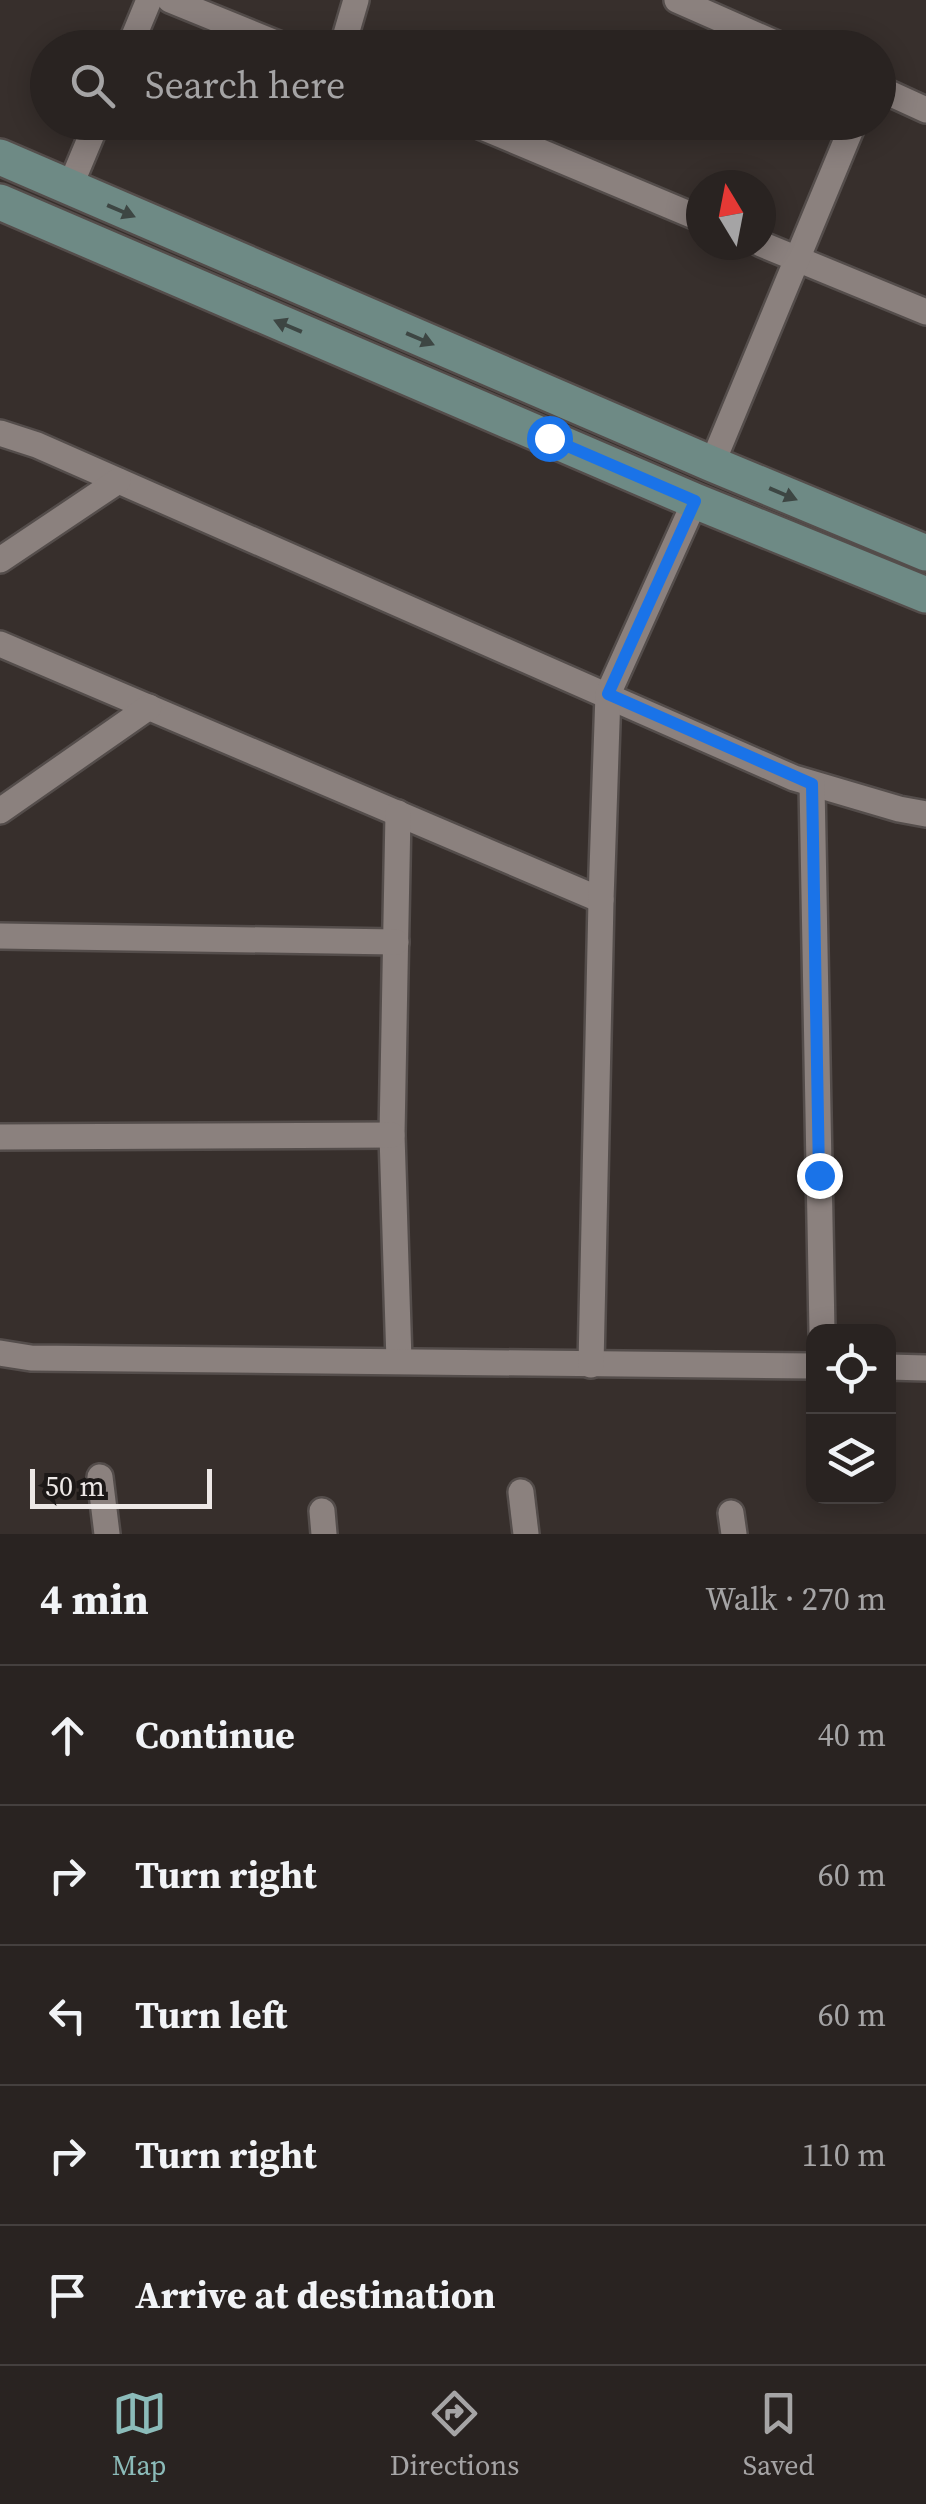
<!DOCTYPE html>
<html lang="en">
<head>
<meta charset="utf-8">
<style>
  :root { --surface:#292321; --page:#352f2e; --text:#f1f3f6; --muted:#a5a4a5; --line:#45403f; --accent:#8bbbb9 }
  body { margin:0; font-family:"Source Serif 4",serif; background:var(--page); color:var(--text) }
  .controls { position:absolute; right:30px; bottom:30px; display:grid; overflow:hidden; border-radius:20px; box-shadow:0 5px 25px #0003 }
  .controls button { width:90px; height:90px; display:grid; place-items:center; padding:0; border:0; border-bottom:2px solid var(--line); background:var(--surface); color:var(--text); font:50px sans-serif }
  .compass { position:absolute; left:686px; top:170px; width:90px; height:90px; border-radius:50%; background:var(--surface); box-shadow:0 5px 25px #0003; rotate:350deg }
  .scale { position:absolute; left:30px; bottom:25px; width:182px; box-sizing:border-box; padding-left:10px; border:5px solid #ede8e6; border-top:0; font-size:28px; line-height:35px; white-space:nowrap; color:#ede8e6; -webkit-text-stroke:8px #1c1817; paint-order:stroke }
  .stop { position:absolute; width:30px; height:30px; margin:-22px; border:8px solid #1a73e8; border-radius:50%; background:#fff }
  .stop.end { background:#1a73e8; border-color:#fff; box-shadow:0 2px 10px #0008 }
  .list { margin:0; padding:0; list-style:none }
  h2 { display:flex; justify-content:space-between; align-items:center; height:130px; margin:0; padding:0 40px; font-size:42px }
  h2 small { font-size:32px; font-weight:400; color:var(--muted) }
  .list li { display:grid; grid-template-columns:65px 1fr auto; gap:30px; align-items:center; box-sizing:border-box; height:140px; padding:0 40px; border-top:2px solid var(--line) }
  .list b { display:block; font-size:38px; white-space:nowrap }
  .list em { font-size:32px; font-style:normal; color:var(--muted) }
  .icon { flex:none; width:55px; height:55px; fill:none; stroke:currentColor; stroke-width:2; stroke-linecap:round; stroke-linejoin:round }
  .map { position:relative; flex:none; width:926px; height:1534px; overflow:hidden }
  .search { position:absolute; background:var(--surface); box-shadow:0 5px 25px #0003; left:30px; right:30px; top:30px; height:110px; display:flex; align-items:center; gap:25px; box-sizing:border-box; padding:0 35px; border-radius:55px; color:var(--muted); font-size:38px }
  .sheet { height:830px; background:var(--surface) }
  nav { display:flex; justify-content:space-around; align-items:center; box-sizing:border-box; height:140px; border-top:2px solid var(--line); background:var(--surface); font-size:28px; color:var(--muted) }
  nav a { display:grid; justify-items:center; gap:5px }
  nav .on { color:var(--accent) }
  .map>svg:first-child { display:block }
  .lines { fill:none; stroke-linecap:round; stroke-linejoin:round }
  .street-casing { stroke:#544d4b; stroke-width:30 }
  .secondary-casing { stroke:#544d4b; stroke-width:40 }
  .street { stroke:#8b817e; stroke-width:25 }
  .secondary { stroke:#6e8a85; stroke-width:35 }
  .oneway { fill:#3d4643 }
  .route { stroke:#1a73e8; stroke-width:12 }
</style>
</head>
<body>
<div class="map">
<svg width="926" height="1534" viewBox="0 0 926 1534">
  <rect width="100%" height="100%" fill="#372f2c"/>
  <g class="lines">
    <g class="street-casing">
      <g id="street">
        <polyline points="170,0 288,48"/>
        <polyline points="677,0 786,48"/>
        <polyline points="129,48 149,0"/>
        <polyline points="342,48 356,0"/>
        <polyline points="878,88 926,110"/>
        <polyline points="470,122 701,219"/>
        <polyline points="69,189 97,122"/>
        <polyline points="761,244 926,312"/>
        <polyline points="0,433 37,445 794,778 899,809 926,814"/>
        <polyline points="712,464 854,122"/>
        <polyline points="0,560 118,481"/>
        <polyline points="0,644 601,900"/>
        <polyline points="812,784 822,1332"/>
        <polyline points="0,811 149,707"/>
        <polyline points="398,813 392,1135 399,1361"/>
        <polyline points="0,936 396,942"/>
        <polyline points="0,1137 392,1135"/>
        <polyline points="0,1353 31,1358 814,1366"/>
        <polyline points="591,1365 601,900 608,694 695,501"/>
        <polyline points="888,1367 926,1368"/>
        <polyline points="100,1477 107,1534"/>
        <polyline points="521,1492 526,1534"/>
        <polyline points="322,1511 324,1534"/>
        <polyline points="731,1513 734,1534"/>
      </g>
    </g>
    <g class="secondary-casing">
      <g id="secondary">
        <polyline points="0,157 712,464 926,553"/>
        <polyline points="0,202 695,501 926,595"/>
      </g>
    </g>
    <use href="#street" class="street"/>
    <use href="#secondary" class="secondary"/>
  </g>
  <defs><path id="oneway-solid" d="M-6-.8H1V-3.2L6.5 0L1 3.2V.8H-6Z" transform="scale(2.5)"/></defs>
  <g class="oneway">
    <use href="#oneway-solid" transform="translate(121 211) rotate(23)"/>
    <use href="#oneway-solid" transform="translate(288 326) rotate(-157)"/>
    <use href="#oneway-solid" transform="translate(420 339) rotate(23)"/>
    <use href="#oneway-solid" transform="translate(783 494) rotate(23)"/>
  </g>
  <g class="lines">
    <polyline class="route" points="549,438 695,501 608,694 812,784 819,1175"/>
  </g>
</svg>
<div class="controls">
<button><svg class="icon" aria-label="locate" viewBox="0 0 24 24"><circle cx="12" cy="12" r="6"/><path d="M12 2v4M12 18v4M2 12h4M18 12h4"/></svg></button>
<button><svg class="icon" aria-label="layers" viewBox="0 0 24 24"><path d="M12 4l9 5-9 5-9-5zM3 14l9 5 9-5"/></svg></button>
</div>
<svg class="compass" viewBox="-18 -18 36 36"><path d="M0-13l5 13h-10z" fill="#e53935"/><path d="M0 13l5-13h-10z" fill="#a5a4a5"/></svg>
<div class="scale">50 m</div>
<div class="stop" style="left:549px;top:438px"></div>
<div class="stop end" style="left:819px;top:1175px"></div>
<div class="search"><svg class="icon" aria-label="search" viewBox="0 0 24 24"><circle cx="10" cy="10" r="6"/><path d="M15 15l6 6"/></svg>Search here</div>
</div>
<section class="sheet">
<h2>4 min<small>Walk · 270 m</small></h2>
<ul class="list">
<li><svg class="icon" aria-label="ahead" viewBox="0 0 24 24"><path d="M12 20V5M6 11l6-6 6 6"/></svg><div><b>Continue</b></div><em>40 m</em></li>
<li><svg class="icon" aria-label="right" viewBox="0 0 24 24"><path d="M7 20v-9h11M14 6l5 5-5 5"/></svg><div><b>Turn right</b></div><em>60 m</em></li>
<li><svg class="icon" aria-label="left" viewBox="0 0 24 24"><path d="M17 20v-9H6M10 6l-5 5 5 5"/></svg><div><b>Turn left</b></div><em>60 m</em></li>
<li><svg class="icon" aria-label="right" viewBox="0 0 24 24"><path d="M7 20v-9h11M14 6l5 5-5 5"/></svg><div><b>Turn right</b></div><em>110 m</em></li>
<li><svg class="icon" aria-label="arrive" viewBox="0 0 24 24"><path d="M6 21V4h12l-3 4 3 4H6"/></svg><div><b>Arrive at destination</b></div></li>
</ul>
</section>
<nav>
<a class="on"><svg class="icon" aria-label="map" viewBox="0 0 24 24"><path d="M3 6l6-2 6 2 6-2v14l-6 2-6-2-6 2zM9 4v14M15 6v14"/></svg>Map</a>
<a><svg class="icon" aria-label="directions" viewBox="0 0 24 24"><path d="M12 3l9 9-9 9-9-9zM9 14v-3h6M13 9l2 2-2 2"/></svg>Directions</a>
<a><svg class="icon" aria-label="saved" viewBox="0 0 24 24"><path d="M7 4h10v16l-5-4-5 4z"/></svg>Saved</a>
</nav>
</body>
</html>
